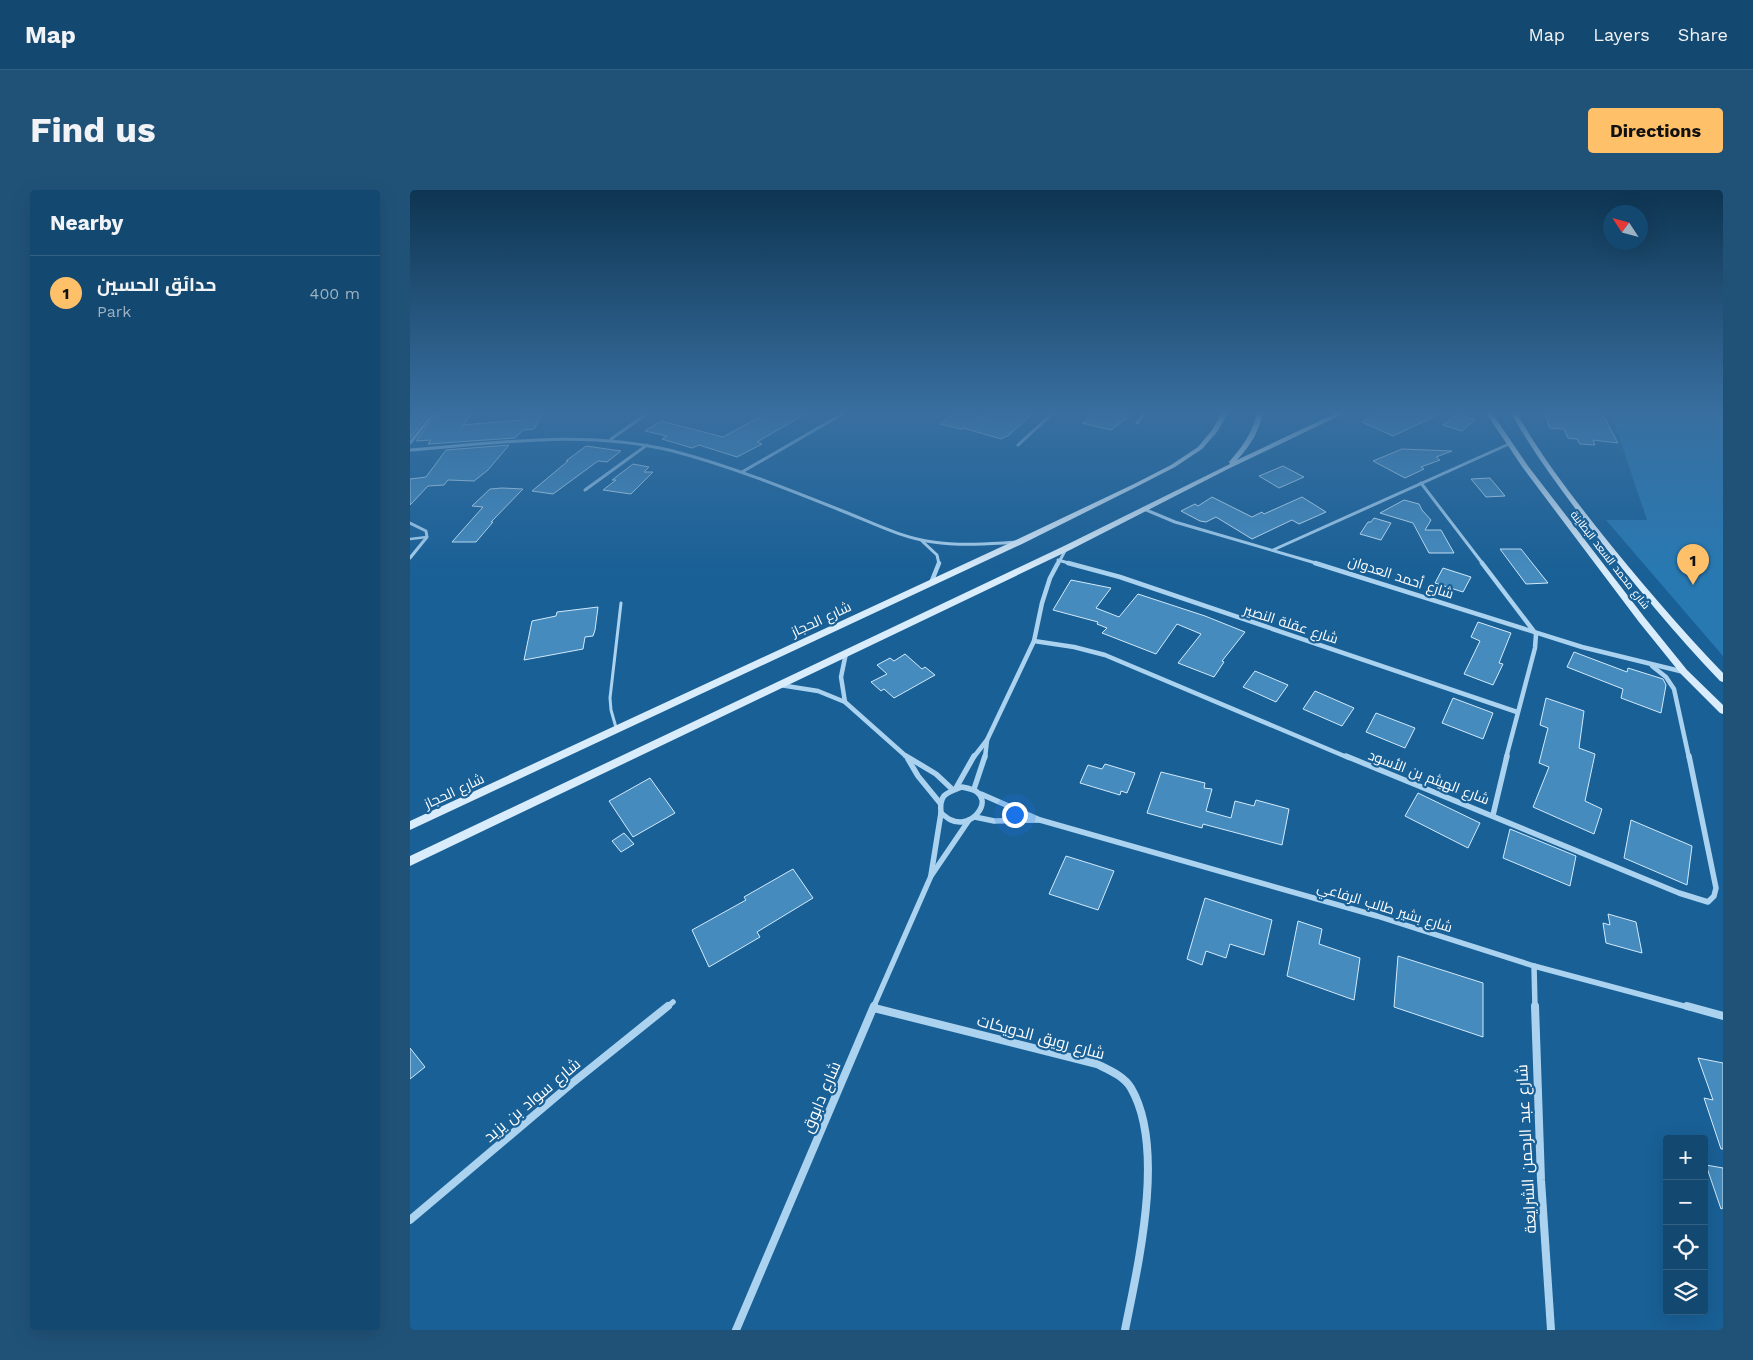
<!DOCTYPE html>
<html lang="en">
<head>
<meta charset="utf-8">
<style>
  :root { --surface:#134870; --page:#205278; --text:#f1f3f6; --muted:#9db2c3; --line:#326083; --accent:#ffc06a }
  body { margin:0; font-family:"Work Sans",Cairo,sans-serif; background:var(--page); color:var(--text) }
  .controls { position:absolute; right:15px; bottom:15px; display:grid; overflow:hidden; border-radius:5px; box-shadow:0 5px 20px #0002 }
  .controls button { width:45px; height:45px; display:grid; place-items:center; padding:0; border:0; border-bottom:1px solid var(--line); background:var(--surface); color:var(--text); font:25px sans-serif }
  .compass { position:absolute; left:1193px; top:15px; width:45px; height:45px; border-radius:50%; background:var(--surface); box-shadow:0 5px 20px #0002; rotate:306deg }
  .you { position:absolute; left:604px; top:624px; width:18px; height:18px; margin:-12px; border:4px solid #fff; border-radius:50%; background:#1a73e8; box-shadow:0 0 0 8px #1a73e833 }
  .badge { display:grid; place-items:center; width:32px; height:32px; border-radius:50%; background:var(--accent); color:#111; font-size:16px; font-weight:700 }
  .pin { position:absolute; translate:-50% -41px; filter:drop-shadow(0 1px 2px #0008) }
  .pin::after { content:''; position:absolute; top:26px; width:18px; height:15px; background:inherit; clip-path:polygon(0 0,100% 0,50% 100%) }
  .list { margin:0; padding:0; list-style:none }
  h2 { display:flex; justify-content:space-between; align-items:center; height:65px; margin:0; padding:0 20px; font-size:21px }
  h2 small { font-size:16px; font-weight:400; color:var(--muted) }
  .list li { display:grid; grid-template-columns:32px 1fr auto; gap:15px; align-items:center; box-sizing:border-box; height:75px; padding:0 20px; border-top:1px solid var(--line) }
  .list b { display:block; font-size:19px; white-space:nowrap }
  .list p { margin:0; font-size:16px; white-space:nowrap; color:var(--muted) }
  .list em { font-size:16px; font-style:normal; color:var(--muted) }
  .icon { flex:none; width:28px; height:28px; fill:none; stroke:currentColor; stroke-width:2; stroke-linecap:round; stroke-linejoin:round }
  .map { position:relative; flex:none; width:1313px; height:1140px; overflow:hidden; border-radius:5px }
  header { display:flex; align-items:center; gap:30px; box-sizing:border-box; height:70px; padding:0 25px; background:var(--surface); border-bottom:1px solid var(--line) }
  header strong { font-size:24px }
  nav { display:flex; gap:28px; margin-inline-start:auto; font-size:18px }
  .intro { display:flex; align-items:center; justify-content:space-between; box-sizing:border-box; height:120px; padding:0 30px }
  h1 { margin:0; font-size:35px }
  .button { padding:12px 22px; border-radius:5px; background:var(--accent); color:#111; font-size:18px; font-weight:700 }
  main { display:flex; gap:30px; padding:0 30px }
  aside { flex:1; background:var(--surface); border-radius:5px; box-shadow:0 5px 20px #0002 }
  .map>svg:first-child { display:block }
  .green { fill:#2879b2 }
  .building { fill:#458bbe; stroke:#d2eafb }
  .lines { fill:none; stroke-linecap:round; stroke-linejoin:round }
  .lane-far1 { stroke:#abd3f0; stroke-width:2.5 }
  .lane { stroke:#abd3f0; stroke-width:3 }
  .street-far3 { stroke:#abd3f0; stroke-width:3 }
  .street-far2 { stroke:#abd3f0; stroke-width:4.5 }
  .street-far1 { stroke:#abd3f0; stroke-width:5.5 }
  .street { stroke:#abd3f0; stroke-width:8 }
  .secondary { fill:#d9ecfb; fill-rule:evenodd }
  .labels { text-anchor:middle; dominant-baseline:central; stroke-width:4.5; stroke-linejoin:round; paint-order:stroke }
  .far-street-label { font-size:11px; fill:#fff; stroke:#196096 }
  .street-label { font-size:14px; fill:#fff; stroke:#196096 }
  .near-street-label { font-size:16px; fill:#fff; stroke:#196096 }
</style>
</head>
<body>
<header>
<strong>Map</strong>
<nav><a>Map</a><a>Layers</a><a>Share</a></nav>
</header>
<div class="intro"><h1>Find us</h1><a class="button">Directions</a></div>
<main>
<aside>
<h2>Nearby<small></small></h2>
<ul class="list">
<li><span class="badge">1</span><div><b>حدائق الحسين</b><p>Park</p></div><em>400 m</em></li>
</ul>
</aside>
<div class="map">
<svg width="1313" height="1140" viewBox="0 0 1313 1140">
  <rect width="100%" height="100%" fill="#196096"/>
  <polygon class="green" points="1201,223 1313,223 1313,466 1196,330 1237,330"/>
  <g class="building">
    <polygon points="0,223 19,223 0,248"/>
    <polygon points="27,223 62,223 53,235 110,230 113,223 133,223 124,239 113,240 105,248 18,254 21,250 6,251"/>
    <polygon points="357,223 397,223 347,252 352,254 327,267 289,255 282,258 252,249 257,246 235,241 251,231 313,247"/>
    <polygon points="544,223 558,223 574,228 575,223 623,223 599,245 591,249 553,238 551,239 530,234"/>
    <polygon points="683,223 723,223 701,240 672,233"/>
    <polygon points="968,223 1032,223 983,246 952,232"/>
    <polygon points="1134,223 1192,223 1208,253 1183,250 1185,255 1170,254 1167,249 1158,248 1154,239 1140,238"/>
    <polygon points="1047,224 1065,230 1052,241 1033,235"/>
    <polygon points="99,255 78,280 64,291 38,290 34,295 18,296 0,315 0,289 16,287 36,260"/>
    <polygon points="176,256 211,261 197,272 188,271 143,304 122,301 158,271 156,271"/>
    <polygon points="992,259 1042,261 1026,267 1030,270 1011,277 1014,279 995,288 963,271"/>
    <polygon points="223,274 239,277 234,282 243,282 221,304 193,300 206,290 202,290"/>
    <polygon points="873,276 894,287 869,298 849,286"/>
    <polygon points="1080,288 1095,306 1076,307 1061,289"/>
    <polygon points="92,298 113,299 81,332 83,332 66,352 42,352 73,317 62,316 80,299"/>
    <polygon points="802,307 842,327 852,322 854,324 892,307 916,322 889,334 882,330 842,349 806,327 796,332 790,331 771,321 785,314 788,316"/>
    <polygon points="994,310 1009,314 1012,320 1021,330 1015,340 1031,340 1044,363 1019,363 1003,333 970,323"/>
    <polygon points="964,328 981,333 971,350 950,344 958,332 961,332"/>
    <polygon points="1090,359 1111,359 1138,393 1116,394"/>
    <polygon points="1033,378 1061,387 1053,402 1025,393"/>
    <polygon points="661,390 701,398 686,418 709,427 728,404 795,426 835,442 812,471 814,472 804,487 768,473 791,444 767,434 746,464 692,443 697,438 687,434 688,432 643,420"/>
    <polygon points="188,417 185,440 183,446 175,447 173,459 114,470 122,431 146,426 147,422"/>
    <polygon points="1068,432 1101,443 1089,473 1093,474 1083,495 1054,484 1070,451 1061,447"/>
    <polygon points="1164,462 1217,482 1218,478 1253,489 1256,495 1251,523 1211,508 1213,499 1157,477"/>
    <polygon points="495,464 512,479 515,477 525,485 484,508 474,499 471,501 461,492 477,484 467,475 480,468 484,471"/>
    <polygon points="845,481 878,495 866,512 833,497"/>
    <polygon points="905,501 944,518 932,536 893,519"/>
    <polygon points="1043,508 1083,523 1073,549 1032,533"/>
    <polygon points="1136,508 1174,521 1169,558 1185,564 1175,611 1192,619 1184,644 1123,617 1139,577 1129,573 1138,538 1130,535"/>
    <polygon points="966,523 1005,538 995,558 956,542"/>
    <polygon points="695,574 725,583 717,603 711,601 710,605 670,593 678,575 692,579"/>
    <polygon points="751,582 795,593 794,598 802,599 796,621 821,628 825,611 844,616 846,610 879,619 872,655 793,634 792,638 737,623"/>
    <polygon points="240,588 265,623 223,647 199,611"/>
    <polygon points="1008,603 1070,633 1058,658 995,626"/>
    <polygon points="1221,630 1282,656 1277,695 1214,668"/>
    <polygon points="1100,639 1166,666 1160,696 1093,668"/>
    <polygon points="214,643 224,654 211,662 202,651"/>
    <polygon points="656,666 704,681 688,720 639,704"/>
    <polygon points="383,679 403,708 347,742 350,747 299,777 282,740 336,710 334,707"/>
    <polygon points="795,708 862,730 854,765 820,754 816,768 796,761 792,775 777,769"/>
    <polygon points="1198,724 1226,732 1232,763 1196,753 1193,733 1200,735"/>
    <polygon points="888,731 912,739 909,754 950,768 944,810 877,786"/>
    <polygon points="988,766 1073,793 1073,847 984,817"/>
    <polygon points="0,858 15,877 0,889"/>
    <polygon points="1288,868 1313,873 1313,959 1311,959 1294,908 1303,910"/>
    <polygon points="1296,975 1313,978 1313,1018 1311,1019"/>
  </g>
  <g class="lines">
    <polyline class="lane-far1" points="0,349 17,347"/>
    <polyline class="lane" points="207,541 201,520 200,508 211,413"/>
    <g class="street-far3">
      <polyline points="727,233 735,223"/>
      <polyline points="201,249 238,223"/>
      <polyline points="0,253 24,223"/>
      <polyline points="608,255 643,223"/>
      <path d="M0 260C88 253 176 239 263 261 320 276 375 298 430 320 461 332 491 348 523 352 550 356 579 354 606 352"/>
      <polyline points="332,282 434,223"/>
      <polyline points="1011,293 1073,374"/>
      <polyline points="175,300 237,255"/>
      <polyline points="734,319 765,332 909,374"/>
      <polyline points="0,333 16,341 17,347 0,368"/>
      <polyline points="512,351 527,365 529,374"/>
      <polyline points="863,360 1099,254"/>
      <polyline points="648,370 662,374"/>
      <polyline points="648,374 656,359"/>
    </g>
    <g class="street-far2">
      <polyline points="658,373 710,387 1107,522"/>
      <polyline points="905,373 1172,457 1274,482"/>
      <polyline points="1072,373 1126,444 1125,458 1096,568"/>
      <polyline points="521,393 529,373"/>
      <polyline points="624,451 664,457 695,465 939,568"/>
      <polyline points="1242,476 1256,487 1264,499 1279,568"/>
      <polyline points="370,495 408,501 435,512 498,568"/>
      <polyline points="435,512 431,487 436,463"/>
      <polyline points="563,568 577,550 624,451 632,413 640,388 648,373"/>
      <polyline points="575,568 577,550"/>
    </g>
    <g class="street-far1">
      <polyline points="496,566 526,584 542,599"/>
      <polyline points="936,566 1269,703 1298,712 1304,706 1306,698 1279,566"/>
      <polyline points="498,569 508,586 530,613"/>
      <path d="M552 597C557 598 563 599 567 602 580 612 566 631 552 632 543 633 537 628 531 623 529 604 536 603 552 597Z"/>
      <polyline points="546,598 564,566"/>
      <polyline points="564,599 575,566"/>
      <polyline points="571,604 630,630 967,726 1124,776 1281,818"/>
      <polyline points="1083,625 1097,566"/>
      <polyline points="565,627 584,631 629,630"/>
      <polyline points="521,685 531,623"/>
      <polyline points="1124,776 1125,818"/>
      <polyline points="256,818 263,812"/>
      <polyline points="463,818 521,686 559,630"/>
    </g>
    <g class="street">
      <polyline points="1125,816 1131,990 1141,1140"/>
      <polyline points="1277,816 1313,826"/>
      <path d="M464 818 687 874C699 880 714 886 721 898 756 958 728 1075 715 1140"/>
      <polyline points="0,1030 161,894 258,816"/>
      <polyline points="326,1140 464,816"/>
    </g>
    <g class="secondary">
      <polygon points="812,223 818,223 807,242 792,259 765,277 728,296 612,354 0,640 0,631 606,350 724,294 761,275 788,257 802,240"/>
      <path d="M847 223H853C849 242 840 256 827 270L926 223H935L818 279 660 360 0 676V666L654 356 820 274 819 272C832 257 842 244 847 223Z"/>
      <polygon points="1076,223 1082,223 1118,276 1235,428 1277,480 1313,515 1313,524 1310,523 1271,484 1229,432 1113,278"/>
      <path d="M1101 223H1107C1130 265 1159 302 1188 339 1228 389 1269 437 1313 483V492L1310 491C1265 444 1224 394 1184 343 1154 304 1125 266 1101 223Z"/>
    </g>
  </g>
  <linearGradient id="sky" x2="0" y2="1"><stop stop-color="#0e3552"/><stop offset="0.58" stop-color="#386fa0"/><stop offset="1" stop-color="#386fa0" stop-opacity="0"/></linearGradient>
  <rect width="1313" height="383" fill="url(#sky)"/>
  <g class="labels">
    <g class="far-street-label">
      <text transform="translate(1200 370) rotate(52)">شارع محمد السعد البطاينة</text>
    </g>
    <g class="street-label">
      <text transform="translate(991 387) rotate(18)">شارع أحمد العدوان</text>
      <text transform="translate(411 429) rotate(-25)">شارع الحجاز</text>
      <text transform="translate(881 434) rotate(18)">شارع عقلة النصير</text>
      <text transform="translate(1019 587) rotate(21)">شارع الهيثم بن الأسود</text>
      <text transform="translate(44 601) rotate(-25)">شارع الحجاز</text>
      <text transform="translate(975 717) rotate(17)">شارع بشير طالب الرفاعي</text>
    </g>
    <g class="near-street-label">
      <text transform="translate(631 847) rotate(15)">شارع رويق الدويكات</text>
      <text transform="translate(411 907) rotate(-67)">شارع دابوق</text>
      <text transform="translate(122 910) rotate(-40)">شارع سواد بن يزيد</text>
      <text transform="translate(1116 959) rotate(-93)">شارع عبد الرحمن الشرايعة</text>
    </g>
  </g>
</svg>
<div class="controls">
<button>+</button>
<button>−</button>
<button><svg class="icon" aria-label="locate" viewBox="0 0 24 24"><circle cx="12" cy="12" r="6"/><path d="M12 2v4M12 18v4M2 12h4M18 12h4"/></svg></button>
<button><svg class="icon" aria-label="layers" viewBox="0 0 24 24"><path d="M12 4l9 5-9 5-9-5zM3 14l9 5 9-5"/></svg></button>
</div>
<svg class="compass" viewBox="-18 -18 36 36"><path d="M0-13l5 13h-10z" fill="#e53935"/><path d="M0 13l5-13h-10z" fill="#9db2c3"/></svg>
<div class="you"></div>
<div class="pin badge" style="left:1283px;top:395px">1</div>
</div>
</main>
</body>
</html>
